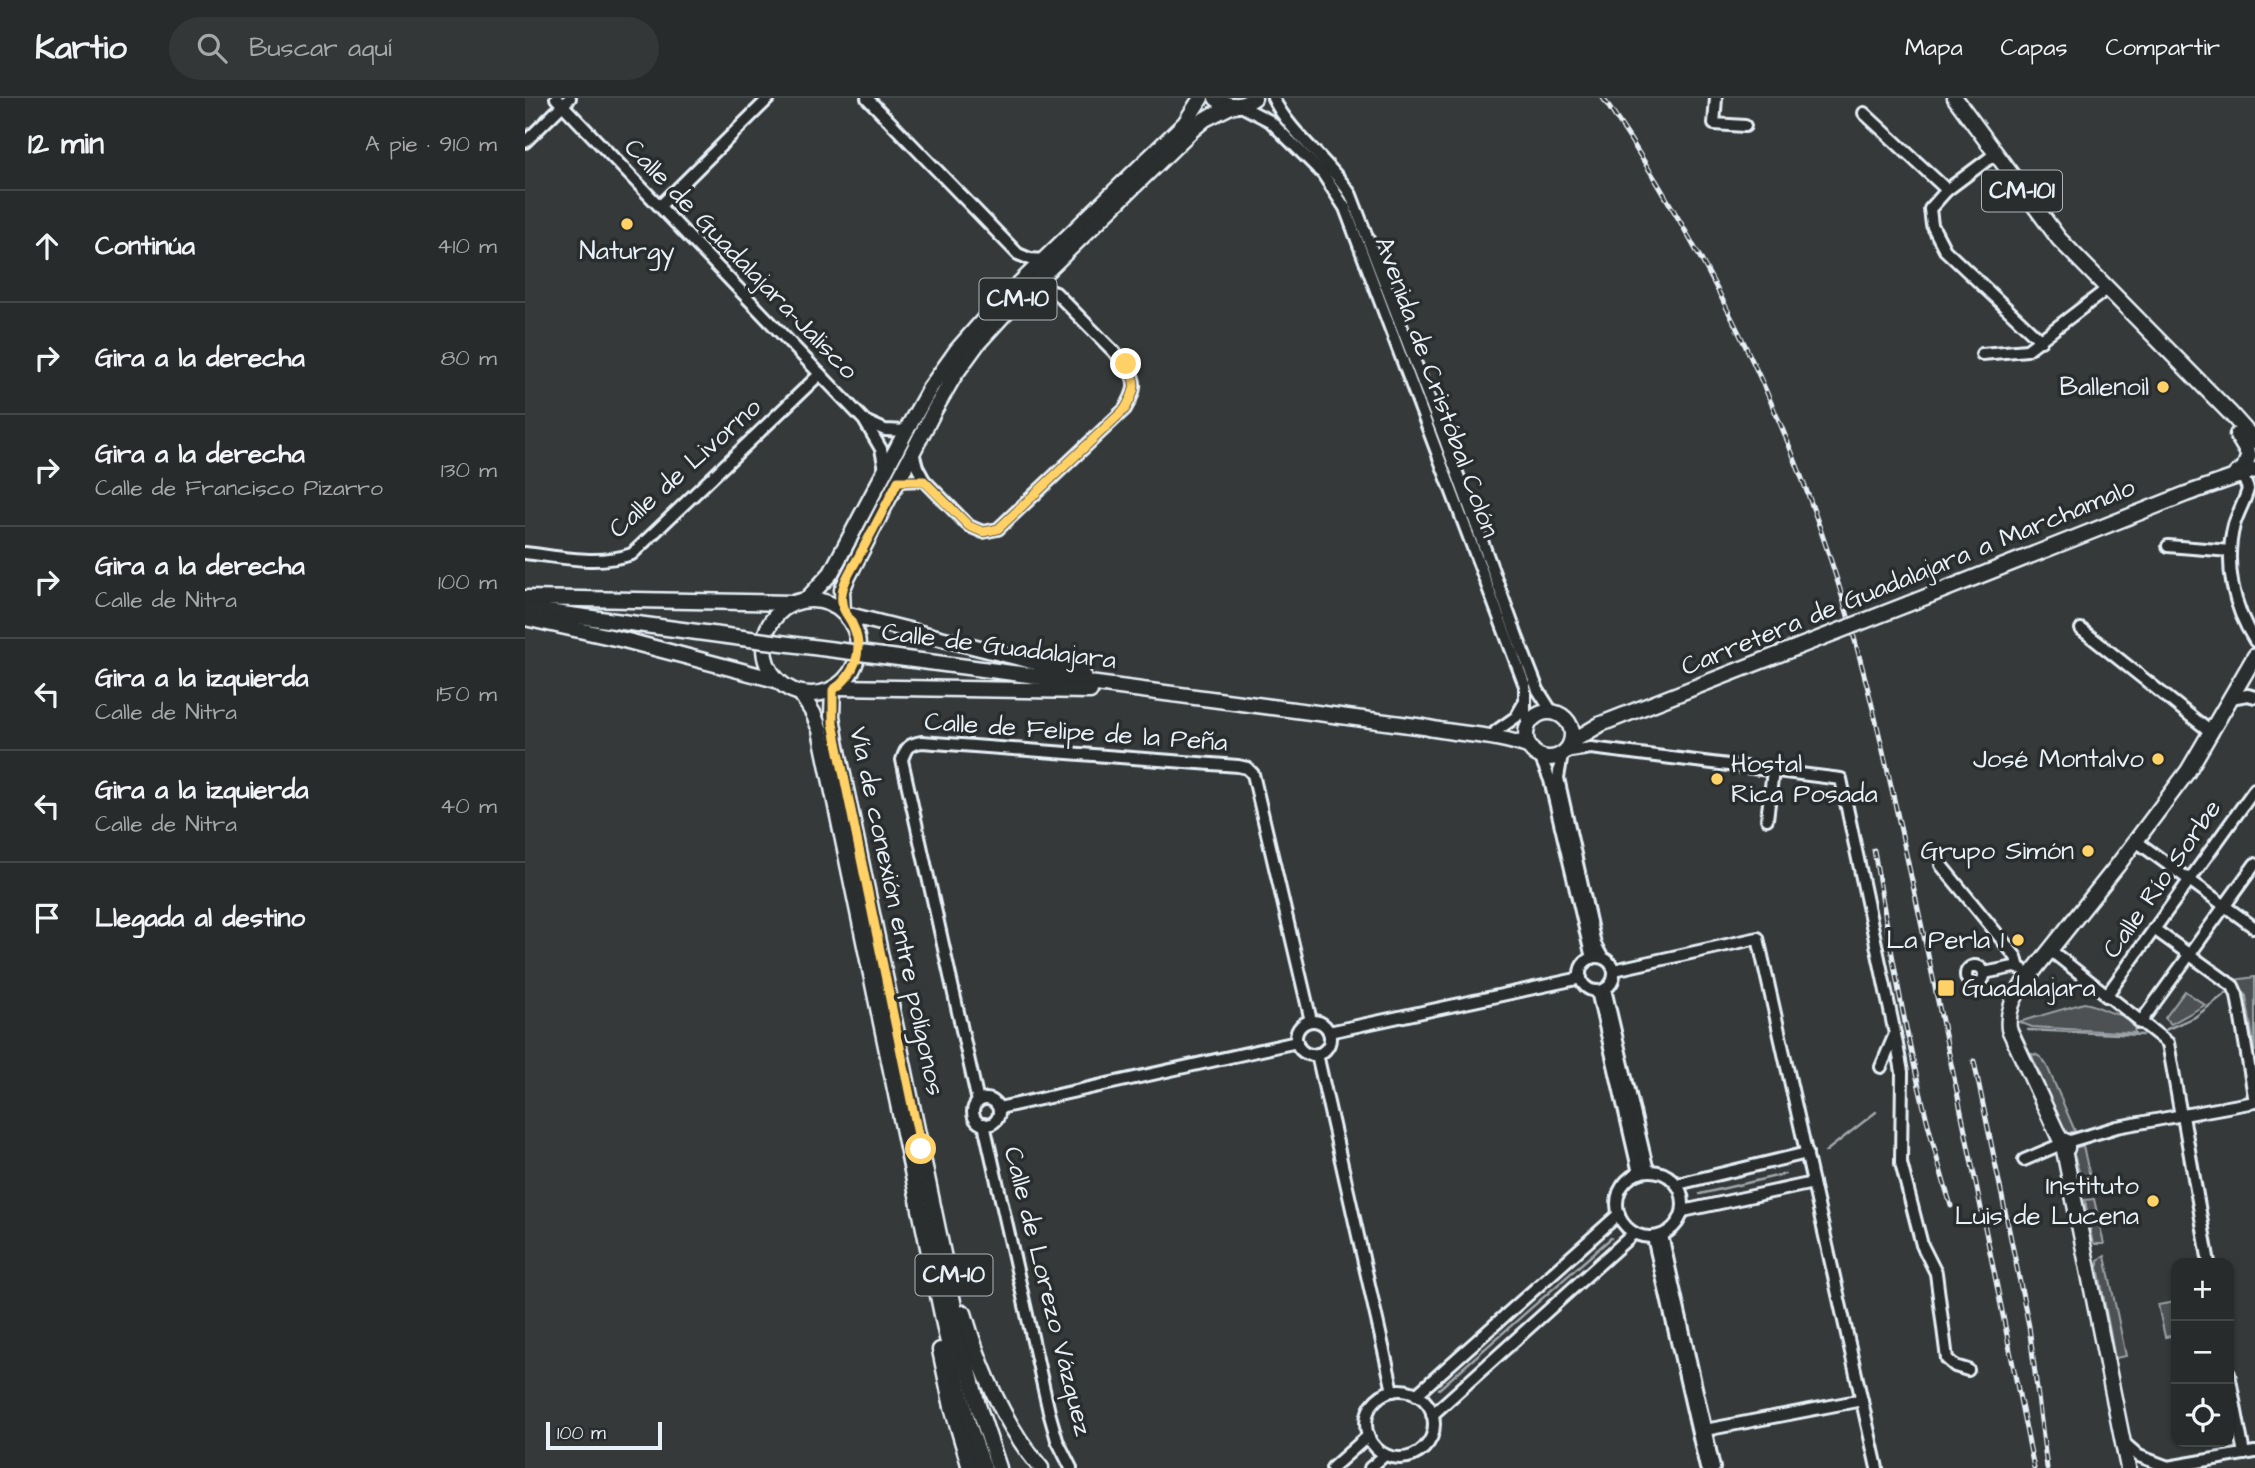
<!DOCTYPE html>
<html lang="es">
<head>
<meta charset="utf-8">
<style>
  :root { --surface:#282b2c; --page:#343738; --text:#f1f3f6; --muted:#a5a7a9; --line:#444748 }
  body { margin:0; font-family:"Architects Daughter",sans-serif; background:var(--page); color:var(--text) }
  .controls { position:absolute; right:21px; bottom:21px; display:grid; overflow:hidden; border-radius:14px; box-shadow:0 2px 5px #0004 }
  .controls button { width:63px; height:63px; display:grid; place-items:center; padding:0; border:0; border-bottom:2px solid var(--line); background:var(--surface); color:var(--text); font:35px sans-serif }
  .scale { position:absolute; left:21px; bottom:18px; width:116px; box-sizing:border-box; padding-left:7px; border:4px solid #e8f1f8; border-top:0; font-size:19px; line-height:24px; white-space:nowrap; color:#e8f1f8; -webkit-text-stroke:5px #2a2d2e; paint-order:stroke }
  .stop { position:absolute; width:21px; height:21px; margin:-16px; border:5px solid #ffd166; border-radius:50%; background:#fff }
  .stop.end { background:#ffd166; border-color:#fff; box-shadow:0 2px 7px #0008 }
  .list { margin:0; padding:0; list-style:none }
  h2 { display:flex; justify-content:space-between; align-items:center; height:91px; margin:0; padding:0 28px; font-size:30px }
  h2 small { font-size:23px; font-weight:400; color:var(--muted) }
  .list li { display:grid; grid-template-columns:46px 1fr auto; gap:21px; align-items:center; box-sizing:border-box; height:112px; padding:0 28px; border-top:2px solid var(--line) }
  .list b { display:block; font-size:26px; white-space:nowrap }
  .list p { margin:0; font-size:23px; white-space:nowrap; color:var(--muted) }
  .list em { font-size:23px; font-style:normal; color:var(--muted) }
  .icon { flex:none; width:38px; height:38px; fill:none; stroke:currentColor; stroke-width:2; stroke-linecap:round; stroke-linejoin:round }
  .map { position:relative; flex:none; width:1730px; height:1370px; overflow:hidden }
  header { display:flex; align-items:center; gap:42px; box-sizing:border-box; height:98px; padding:0 35px; background:var(--surface); border-bottom:2px solid var(--line) }
  header strong { font-size:33px }
  nav { display:flex; gap:38px; margin-inline-start:auto; font-size:24px }
  .search { width:490px; height:63px; background:var(--page); display:flex; align-items:center; gap:18px; box-sizing:border-box; padding:0 24px; border-radius:38px; color:var(--muted); font-size:26px }
  main { display:flex }
  aside { flex:1; background:var(--surface) }
  .map>svg:first-child { display:block }
  .green { fill:#4d5152; stroke:#9aa1a5; stroke-width:2 }
  .lines { fill:none; stroke-linecap:round; stroke-linejoin:round }
  .stream { stroke:#a0a7ac; stroke-width:2.5 }
  .minor-casing { stroke:#e8f1f8; stroke-width:16 }
  .major-casing { stroke:#e8f1f8; stroke-width:19 }
  .minor { stroke:#2a2d2e; stroke-width:10 }
  .major { stroke:#2a2d2e; stroke-width:14 }
  .rail-casing { stroke:#e8f1f8; stroke-width:5 }
  .rail { stroke:#2a2d2e; stroke-width:2.5; stroke-dasharray:8; stroke-linecap:butt }
  .major-bridge-casing { stroke:#e8f1f8; stroke-width:19; stroke-linecap:butt }
  .major-bridge { stroke:#2a2d2e; stroke-width:14 }
  .route { stroke:#ffd166; stroke-width:9 }
  .poi-dot { fill:#ffd166; stroke:#2a2d2e; stroke-width:2.5 }
  .labels { text-anchor:middle; dominant-baseline:central; stroke-width:7; stroke-linejoin:round; paint-order:stroke }
  .shield { fill:#2a2d2e; stroke:#afb6bb; stroke-width:2 }
  .shield-label { font-size:24px; font-weight:bold; fill:#e8f1f8 }
  .poi-label { font-size:26px; fill:#e8f1f8; stroke:#2a2d2e; text-anchor:end }
  .street-label { font-size:26px; fill:#e8f1f8; stroke:#2a2d2e }
</style>
</head>
<body>
<header>
<strong>Kartio</strong>
<div class="search"><svg class="icon" aria-label="search" viewBox="0 0 24 24"><circle cx="10" cy="10" r="6"/><path d="M15 15l6 6"/></svg>Buscar aquí</div>
<nav><a>Mapa</a><a>Capas</a><a>Compartir</a></nav>
</header>
<main>
<aside>
<h2>12 min<small>A pie · 910 m</small></h2>
<ul class="list">
<li><svg class="icon" aria-label="ahead" viewBox="0 0 24 24"><path d="M12 20V5M6 11l6-6 6 6"/></svg><div><b>Continúa</b></div><em>410 m</em></li>
<li><svg class="icon" aria-label="right" viewBox="0 0 24 24"><path d="M7 20v-9h11M14 6l5 5-5 5"/></svg><div><b>Gira a la derecha</b></div><em>80 m</em></li>
<li><svg class="icon" aria-label="right" viewBox="0 0 24 24"><path d="M7 20v-9h11M14 6l5 5-5 5"/></svg><div><b>Gira a la derecha</b><p>Calle de Francisco Pizarro</p></div><em>130 m</em></li>
<li><svg class="icon" aria-label="right" viewBox="0 0 24 24"><path d="M7 20v-9h11M14 6l5 5-5 5"/></svg><div><b>Gira a la derecha</b><p>Calle de Nitra</p></div><em>100 m</em></li>
<li><svg class="icon" aria-label="left" viewBox="0 0 24 24"><path d="M17 20v-9H6M10 6l-5 5 5 5"/></svg><div><b>Gira a la izquierda</b><p>Calle de Nitra</p></div><em>150 m</em></li>
<li><svg class="icon" aria-label="left" viewBox="0 0 24 24"><path d="M17 20v-9H6M10 6l-5 5 5 5"/></svg><div><b>Gira a la izquierda</b><p>Calle de Nitra</p></div><em>40 m</em></li>
<li><svg class="icon" aria-label="arrive" viewBox="0 0 24 24"><path d="M6 21V4h12l-3 4 3 4H6"/></svg><div><b>Llegada al destino</b></div></li>
</ul>
</aside>
<div class="map">
<svg width="1730" height="1370" viewBox="0 0 1730 1370">
  <rect width="100%" height="100%" fill="#35393a"/>
  <filter id="ink" filterUnits="userSpaceOnUse"><feTurbulence type="fractalNoise" baseFrequency=".0143" numOctaves="2"/><feDisplacementMap in="SourceGraphic" scale="14" xChannelSelector="R" yChannelSelector="G"/><feConvolveMatrix kernelMatrix="1 2 1 2 8 2 1 2 1" color-interpolation-filters="sRGB"/></filter>
  <g filter="url(#ink)">
    <g class="green">
      <polygon points="1730,879 1730,954 1721,898 1709,882"/>
      <polygon points="1660,893 1680,907 1646,926 1640,920"/>
      <path d="M1559 905C1574 907 1585 917 1600 918L1609 929 1610 935 1507 929 1494 924Z"/>
      <path d="M1506 956C1515 956 1518 962 1522 968L1550 1033 1541 1036Z"/>
      <polygon points="1558,1048 1569,1096 1561,1097 1547,1050"/>
      <polygon points="1569,1101 1579,1146 1570,1146 1567,1142 1560,1102"/>
      <polygon points="1580,1158 1601,1258 1590,1260 1573,1169 1573,1162"/>
      <polygon points="1650,1204 1651,1237 1640,1239 1633,1207"/>
    </g>
    <g class="lines">
      <g class="stream">
        <polyline points="1503,932 1617,937"/>
        <polyline points="1640,932 1670,919 1701,895"/>
        <polyline points="1300,1054 1351,1014"/>
        <polyline points="1175,1096 1260,1076"/>
        <polyline points="914,1291 1086,1140"/>
      </g>
      <g class="minor-casing">
        <g id="minor">
          <polyline points="31,0 339,322 356,351 360,371"/>
          <polyline points="342,0 493,156 505,161 519,162"/>
          <path d="M748 0C766 37 804 62 826 97L920 342 993 541 1013 592 1027 614"/>
          <polyline points="1191,0 1189,26 1220,28"/>
          <polyline points="714,7 745,23 798,76 820,110 1000,588 1000,616 1004,627"/>
          <polyline points="1339,15 1422,92"/>
          <polyline points="0,44 45,0"/>
          <polyline points="1470,56 1422,92 1405,111 1407,127 1420,152 1516,243"/>
          <polyline points="135,108 244,0"/>
          <polyline points="1457,256 1502,252 1582,191"/>
          <polyline points="342,324 360,332 381,333"/>
          <path d="M388 354 392 369 399 382 444 428 458 434 473 431 600 311C611 292 613 285 601 266L531 195 508 186"/>
          <path d="M1708 378 1719 381 1723 391C1720 403 1713 414 1709 427 1699 466 1708 509 1730 543"/>
          <polyline points="373,383 399,382"/>
          <polyline points="1643,448 1705,453"/>
          <path d="M0 455C36 459 72 468 107 456L295 276"/>
          <polyline points="1556,531 1687,635"/>
          <polyline points="1711,599 1723,597 1730,599"/>
          <polyline points="971,633 991,619 999,605"/>
          <polyline points="1039,654 1066,650 1316,681 1370,936 1356,969"/>
          <polyline points="1037,656 1033,680 1070,846 1077,859"/>
          <polyline points="1015,658 1025,682 1067,860"/>
          <polyline points="1242,721 1248,673"/>
          <polyline points="1611,743 1730,830"/>
          <polyline points="1416,767 1491,859 1494,870"/>
          <polyline points="1629,831 1708,888 1712,897 1730,1004"/>
          <polyline points="1525,852 1643,945 1656,1018"/>
          <circle cx="1072" cy="876" r="17"/>
          <circle cx="1450" cy="877" r="9"/>
          <polyline points="1089,872 1233,840 1352,1370"/>
          <polyline points="1459,875 1489,869 1497,871"/>
          <polyline points="1080,891 1123,1073"/>
          <polyline points="1072,893 1114,1075"/>
          <polyline points="1581,898 1730,691"/>
          <circle cx="788" cy="940" r="17"/>
          <polyline points="1615,925 1730,766"/>
          <polyline points="804,934 1056,880"/>
          <polyline points="1370,936 1377,974 1376,1065 1397,1147 1411,1175 1422,1261 1430,1268 1443,1272"/>
          <polyline points="792,956 868,1293"/>
          <circle cx="461" cy="1014" r="13"/>
          <path d="M453 1004 377 662C381 649 384 646 397 644L713 668 722 670 728 676 786 923"/>
          <polyline points="474,1010 772,944"/>
          <polyline points="1658,1018 1684,1165"/>
          <polyline points="459,1026 524,1314 532,1342 546,1370"/>
          <polyline points="1542,1044 1592,1029 1730,1004"/>
          <polyline points="1499,1062 1532,1048"/>
          <circle cx="1125" cy="1106" r="33"/>
          <polyline points="1153,1086 1282,1055"/>
          <polyline points="1158,1113 1288,1085"/>
          <polyline points="1137,1137 1189,1370"/>
          <polyline points="1128,1139 1181,1370"/>
          <polyline points="1704,1276 1719,1356"/>
          <circle cx="875" cy="1326" r="34"/>
          <polyline points="891,1297 1094,1116"/>
          <polyline points="907,1317 1109,1135"/>
          <polyline points="1180,1332 1337,1302"/>
          <polyline points="1598,1344 1614,1358 1643,1369"/>
          <polyline points="807,1370 843,1338"/>
          <polyline points="845,1370 860,1357"/>
          <polyline points="1637,1370 1730,1354"/>
        </g>
      </g>
      <g class="major-casing">
        <g id="major">
          <path d="M691 0C703 10 717 9 729 0"/>
          <polyline points="1430,0 1534,141 1706,316 1730,343"/>
          <polyline points="1711,376 1719,370 1724,357 1712,337"/>
          <polyline points="0,500 268,505"/>
          <polyline points="282,501 306,475 381,333 405,290 432,252 467,212 660,25 676,0"/>
          <circle cx="286" cy="549" r="47"/>
          <polyline points="1383,506 1661,396 1730,372"/>
          <polyline points="0,511 217,540"/>
          <polyline points="318,514 317,492 322,481 410,311 429,278 453,245 492,202 667,32 680,21 708,7"/>
          <polyline points="320,516 558,576"/>
          <polyline points="0,520 99,542 251,582"/>
          <path d="M358 558 899 629C934 637 971 636 1005 649"/>
          <polyline points="311,589 565,593"/>
          <polyline points="308,591 307,618 311,643 436,1242 453,1307 474,1370"/>
          <polyline points="276,596 288,615 295,632 421,1236 443,1325 459,1370"/>
          <circle cx="1024" cy="637" r="23"/>
          <polyline points="1046,644 1076,626 1265,552"/>
          <path d="M439 1215C455 1270 479 1327 516 1370"/>
          <polyline points="415,1252 427,1309 445,1370"/>
          <path d="M1603 1370 1539 1052 1542 1050V1044L1535 1041 1484 931C1482 914 1488 901 1498 886L1592 768 1663 673 1730 558"/>
        </g>
      </g>
      <use href="#minor" class="minor"/>
      <use href="#major" class="major"/>
      <g class="rail-casing">
        <g id="rail">
          <path d="M1078 0C1172 139 1248 288 1301 448 1346 581 1373 720 1403 857 1440 1028 1474 1199 1509 1370"/>
          <path d="M1349 752C1369 872 1390 992 1426 1108"/>
          <polyline points="1449,963 1504,1228 1522,1370"/>
        </g>
      </g>
      <use href="#rail" class="rail"/>
      <g class="major-bridge-casing">
        <g id="major-bridge">
          <polyline points="217,540 358,558"/>
          <polyline points="1265,552 1383,506"/>
        </g>
      </g>
      <use href="#major-bridge" class="major-bridge"/>
    </g>
  </g>
  <g class="lines" filter="url(#ink)">
    <path class="route" d="M396 1051 308 625V592C329 578 339 554 329 530 324 516 315 514 317 496 318 482 329 468 335 456 348 432 361 407 373 383H399L444 428 458 434 473 431 600 311C611 292 613 285 601 266"/>
  </g>
  <g class="poi-dot">
    <circle cx="102" cy="126" r="7"/>
    <circle cx="1638" cy="289" r="7"/>
    <circle cx="1633" cy="661" r="7"/>
    <circle cx="1192" cy="681" r="7"/>
    <circle cx="1563" cy="753" r="7"/>
    <circle cx="1493" cy="842" r="7"/>
    <rect x="1412" y="881" width="18" height="18" rx="3.5"/>
    <circle cx="1628" cy="1103" r="7"/>
  </g>
  <g class="labels">
    <g class="shield">
      <rect x="1457" y="72.5" width="80" height="41" rx="5"/>
      <rect x="454.5" y="180.5" width="77" height="41" rx="5"/>
      <rect x="390.5" y="1156.5" width="77" height="41" rx="5"/>
    </g>
    <g class="shield-label">
      <text x="1497" y="93">CM-101</text>
      <text x="493" y="201">CM-10</text>
      <text x="429" y="1177">CM-10</text>
    </g>
    <g class="poi-label">
      <text x="102" y="153" text-anchor="middle">Naturgy</text>
      <text x="1624" y="289">Ballenoil</text>
      <text x="1619" y="661">José Montalvo</text>
      <text x="1206" y="666" text-anchor="start">Hostal<tspan x="1206" dy="30">Rica Posada</tspan></text>
      <text x="1549" y="753">Grupo Simón</text>
      <text x="1479" y="842">La Perla 1</text>
      <text x="1437" y="890" text-anchor="start">Guadalajara</text>
      <text x="1614" y="1088">Instituto<tspan x="1614" dy="30">Luis de Lucena</tspan></text>
    </g>
    <g class="street-label">
      <text transform="translate(216 161) rotate(46)">Calle de Guadalajara-Jalisco</text>
      <text transform="translate(912 289) rotate(70)">Avenida de Cristóbal Colón</text>
      <text transform="translate(160 370) rotate(-42)">Calle de Livorno</text>
      <text transform="translate(1383 479) rotate(-22)">Carretera de Guadalajara a Marchamalo</text>
      <text transform="translate(474 548) rotate(7)">Calle de Guadalajara</text>
      <text transform="translate(551 634) rotate(4)">Calle de Felipe de la Peña</text>
      <text transform="translate(1637 781) rotate(-55)">Calle Río Sorbe</text>
      <text transform="translate(372 813) rotate(78)">Vía de conexión entre polígonos</text>
      <text transform="translate(523 1193) rotate(76)">Calle de Lorezo Vázquez</text>
    </g>
  </g>
</svg>
<div class="controls">
<button>+</button>
<button>−</button>
<button><svg class="icon" aria-label="locate" viewBox="0 0 24 24"><circle cx="12" cy="12" r="6"/><path d="M12 2v4M12 18v4M2 12h4M18 12h4"/></svg></button>
</div>
<div class="scale">100 m</div>
<div class="stop" style="left:396px;top:1051px"></div>
<div class="stop end" style="left:601px;top:266px"></div>
</div>
</main>
</body>
</html>
